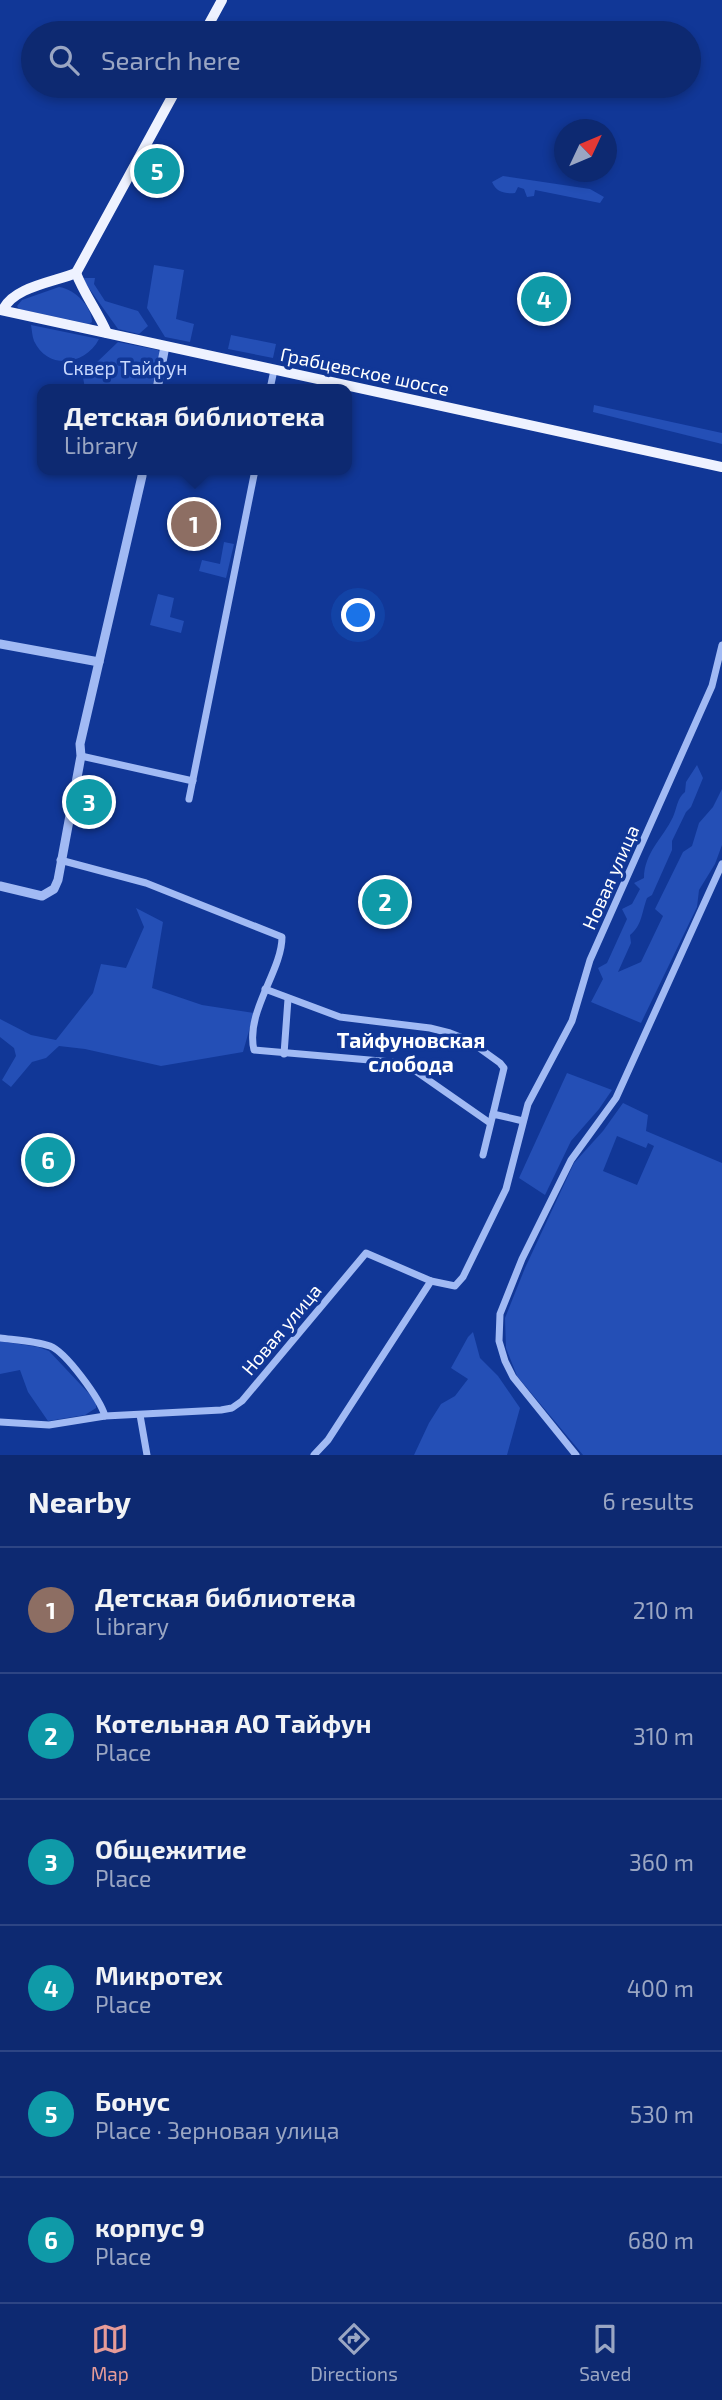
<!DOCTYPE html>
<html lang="en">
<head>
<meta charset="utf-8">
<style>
  :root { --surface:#0d2971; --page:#163176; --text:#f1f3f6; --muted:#9aa6c3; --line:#2d4584; --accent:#e69b98 }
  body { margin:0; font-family:"Exo 2",sans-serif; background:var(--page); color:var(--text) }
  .compass { position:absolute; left:554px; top:119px; width:63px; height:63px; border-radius:50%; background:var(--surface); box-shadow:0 4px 10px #0003; rotate:46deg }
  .you { position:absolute; left:359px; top:616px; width:24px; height:24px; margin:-18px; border:5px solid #fff; border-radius:50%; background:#1a73e8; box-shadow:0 0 0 10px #1a73e833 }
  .badge { display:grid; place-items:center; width:46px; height:46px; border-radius:50%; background:var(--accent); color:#fff; font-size:23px; font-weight:700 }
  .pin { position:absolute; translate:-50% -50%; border:4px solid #fff; box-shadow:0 2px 7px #0006 }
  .popup { position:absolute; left:37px; top:384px; width:315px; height:91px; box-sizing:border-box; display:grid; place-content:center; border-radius:14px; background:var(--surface); filter:drop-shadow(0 2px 5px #0005); font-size:23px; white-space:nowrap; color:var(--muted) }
  .popup b { font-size:26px; color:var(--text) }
  .popup::after { content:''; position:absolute; left:50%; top:100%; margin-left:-14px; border:14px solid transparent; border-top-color:var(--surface) }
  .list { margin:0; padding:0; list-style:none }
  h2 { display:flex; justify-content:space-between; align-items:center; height:91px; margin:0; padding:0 28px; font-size:30px }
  h2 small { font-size:23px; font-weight:400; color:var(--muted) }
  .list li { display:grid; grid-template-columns:46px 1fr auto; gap:21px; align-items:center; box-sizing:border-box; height:126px; padding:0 28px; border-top:2px solid var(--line) }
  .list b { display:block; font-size:26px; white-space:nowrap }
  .list p { margin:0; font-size:23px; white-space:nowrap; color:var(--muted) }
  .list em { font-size:23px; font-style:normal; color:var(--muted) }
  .icon { flex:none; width:38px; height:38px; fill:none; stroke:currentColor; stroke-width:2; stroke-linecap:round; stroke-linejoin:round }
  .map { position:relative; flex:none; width:722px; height:1455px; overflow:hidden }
  .search { position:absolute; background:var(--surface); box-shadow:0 4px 10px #0003; left:21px; right:21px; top:21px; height:77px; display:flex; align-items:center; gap:18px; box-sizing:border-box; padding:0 24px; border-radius:38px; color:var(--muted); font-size:26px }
  .sheet { height:847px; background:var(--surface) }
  nav { display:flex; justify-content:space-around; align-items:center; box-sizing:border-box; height:98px; border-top:2px solid var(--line); background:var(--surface); font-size:19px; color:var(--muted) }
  nav a { display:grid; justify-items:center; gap:4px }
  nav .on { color:var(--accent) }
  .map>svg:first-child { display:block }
  .green { fill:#244fb6; fill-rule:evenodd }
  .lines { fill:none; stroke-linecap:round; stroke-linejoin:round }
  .minor { stroke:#a1baf4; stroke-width:7 }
  .tertiary { stroke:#a1baf4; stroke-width:9 }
  .primary { stroke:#eef2ff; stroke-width:10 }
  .labels { text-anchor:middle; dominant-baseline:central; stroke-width:7; stroke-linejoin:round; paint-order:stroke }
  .park-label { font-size:19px; fill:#c9d9fe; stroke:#113797 }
  .street-label { font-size:19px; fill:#fff; stroke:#113797 }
  .neighbourhood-label { font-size:21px; font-weight:bold; fill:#fff; stroke:#113797 }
</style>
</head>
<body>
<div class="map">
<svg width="722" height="1455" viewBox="0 0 722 1455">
  <rect width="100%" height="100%" fill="#113797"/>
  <g class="green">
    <path d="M503 176 590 189 604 197 600 203 535 190 534 196 527 197 524 189 518 187 515 193C505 194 496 192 492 182Z"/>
    <polygon points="154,265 184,270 176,319 194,324 190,342 165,337 147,308"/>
    <polygon points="84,278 95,278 94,284 105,301 138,311 148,326 139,334 118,329 86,284"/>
    <path d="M59 287C75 289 92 307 92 322L89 324 19 309 17 306 22 300Z"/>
    <path d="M31 325 99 339C86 365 48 371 34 341 32 336 32 330 31 325Z"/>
    <polygon points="231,335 276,344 273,358 228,349"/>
    <polygon points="118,342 158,350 160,353 154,389 85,389 82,371 95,364"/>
    <polygon points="594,405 722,433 722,444 593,412"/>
    <polygon points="224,542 234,544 226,578 199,571 202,560 220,564"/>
    <polygon points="158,594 174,598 170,617 184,621 181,633 150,625"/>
    <path d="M697 765 703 778 691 807 686 812 672 841V850L652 895 647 898C642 911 642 926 630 935L631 943 618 972 641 962 663 916 655 909 683 852 692 846 699 823 713 807 722 789V845L715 864 699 890 697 907 641 1023 591 1002 603 979 598 968 607 963 627 919 622 909 632 904 640 889 634 883 644 878C644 853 663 838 673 817 677 808 677 798 685 792L686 782Z"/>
    <polygon points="136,908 163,922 152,988 202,1005 254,1013 243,1052 161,1066 85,1049 59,1046 46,1058 32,1062 11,1087 2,1080 16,1056 14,1048 0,1037 0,1019 31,1035 56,1040 93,993 101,964 126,968 144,927"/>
    <polygon points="567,1073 612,1090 599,1109 571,1141 545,1195 519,1178"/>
    <path d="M623 1103 648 1115 646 1131 722 1163V1455H583L517 1376 506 1348 505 1318 525 1268 574 1163 603 1131ZM617 1136 646 1148 648 1143 654 1146 637 1185 603 1171Z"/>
    <polygon points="473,1332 480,1358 498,1376 520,1408 507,1455 414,1455 429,1423 441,1404 455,1396 468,1379 451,1368 468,1337"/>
    <polygon points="0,1341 38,1347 49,1351 96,1401 96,1408 85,1415 48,1421 28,1392 20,1370 0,1374"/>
  </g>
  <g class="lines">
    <g class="minor">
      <polyline points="270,389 274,370"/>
      <polyline points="81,756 193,781"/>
      <polyline points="189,799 255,470"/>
      <path d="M60 860 146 883 282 937C282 971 245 1012 254 1050L404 1063 490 1123"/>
      <polyline points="265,989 340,1017 430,1028 450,1033 468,1040 500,1063 504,1068 493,1114"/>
      <polyline points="284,1054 288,999"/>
      <polyline points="483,1155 493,1114 523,1121"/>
      <path d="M0 1338C16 1340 35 1341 50 1346 66 1352 100 1399 105 1416"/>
      <polyline points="140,1415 147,1455"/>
      <polyline points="0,1422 49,1425 105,1416 221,1410 232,1408 242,1401 366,1253 431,1281 455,1286 463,1277 506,1189 528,1104 572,1021 590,960 712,686 722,645"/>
      <polyline points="314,1455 328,1440 431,1281"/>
      <polyline points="576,1455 513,1377 505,1361 499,1341 500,1314 522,1259 571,1160 616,1098 722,864"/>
    </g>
    <g class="tertiary">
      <polyline points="157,389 165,346"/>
      <polyline points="0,644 99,662"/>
      <polyline points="0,886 42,896 54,889 58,880 81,756 80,744 142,476 142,470"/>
    </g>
    <g class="primary">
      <polyline points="204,33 222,0"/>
      <polyline points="76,273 178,86"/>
      <path d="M76 273C84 294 98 312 107 333"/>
      <polyline points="0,310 722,467"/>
      <path d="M3 310C13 287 54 282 76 273"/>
    </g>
  </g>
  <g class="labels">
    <g class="park-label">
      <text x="125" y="367">Сквер Тайфун</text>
    </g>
    <g class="street-label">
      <text transform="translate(365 371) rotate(12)">Грабцевское шоссе</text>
      <text transform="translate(610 877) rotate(-66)">Новая улица</text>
      <text transform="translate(281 1329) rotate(-50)">Новая улица</text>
    </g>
    <g class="neighbourhood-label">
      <text x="411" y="1039">Тайфуновская<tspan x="411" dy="24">слобода</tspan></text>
    </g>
  </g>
</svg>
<svg class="compass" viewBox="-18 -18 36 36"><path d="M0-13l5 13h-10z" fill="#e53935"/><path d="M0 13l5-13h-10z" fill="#9aa6c3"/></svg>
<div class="you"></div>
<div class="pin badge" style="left:194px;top:524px;background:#8d6e63">1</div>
<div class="popup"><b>Детская библиотека</b>Library</div>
<div class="pin badge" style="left:385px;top:902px;background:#0f9aa8">2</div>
<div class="pin badge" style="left:89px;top:802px;background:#0f9aa8">3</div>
<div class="pin badge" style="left:544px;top:299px;background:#0f9aa8">4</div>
<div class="pin badge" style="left:157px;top:171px;background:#0f9aa8">5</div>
<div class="pin badge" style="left:48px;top:1160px;background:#0f9aa8">6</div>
<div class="search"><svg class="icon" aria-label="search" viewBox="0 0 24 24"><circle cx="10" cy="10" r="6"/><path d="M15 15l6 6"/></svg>Search here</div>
</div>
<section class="sheet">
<h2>Nearby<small>6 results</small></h2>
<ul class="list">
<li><span class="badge" style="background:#8d6e63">1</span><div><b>Детская библиотека</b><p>Library</p></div><em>210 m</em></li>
<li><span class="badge" style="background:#0f9aa8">2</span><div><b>Котельная АО Тайфун</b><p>Place</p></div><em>310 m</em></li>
<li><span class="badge" style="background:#0f9aa8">3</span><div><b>Общежитие</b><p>Place</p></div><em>360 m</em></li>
<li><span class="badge" style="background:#0f9aa8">4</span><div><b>Микротех</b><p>Place</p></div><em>400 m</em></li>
<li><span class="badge" style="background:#0f9aa8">5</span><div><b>Бонус</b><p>Place · Зерновая улица</p></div><em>530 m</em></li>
<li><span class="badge" style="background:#0f9aa8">6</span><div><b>корпус 9</b><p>Place</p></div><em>680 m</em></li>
</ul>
</section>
<nav>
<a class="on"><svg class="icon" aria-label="map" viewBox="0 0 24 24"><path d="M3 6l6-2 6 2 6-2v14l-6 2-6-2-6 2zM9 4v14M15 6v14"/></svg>Map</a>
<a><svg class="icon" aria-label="directions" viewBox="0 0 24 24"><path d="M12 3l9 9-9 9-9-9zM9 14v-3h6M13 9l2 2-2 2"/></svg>Directions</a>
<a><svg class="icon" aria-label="saved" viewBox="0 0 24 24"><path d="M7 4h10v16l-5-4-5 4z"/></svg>Saved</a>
</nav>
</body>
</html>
